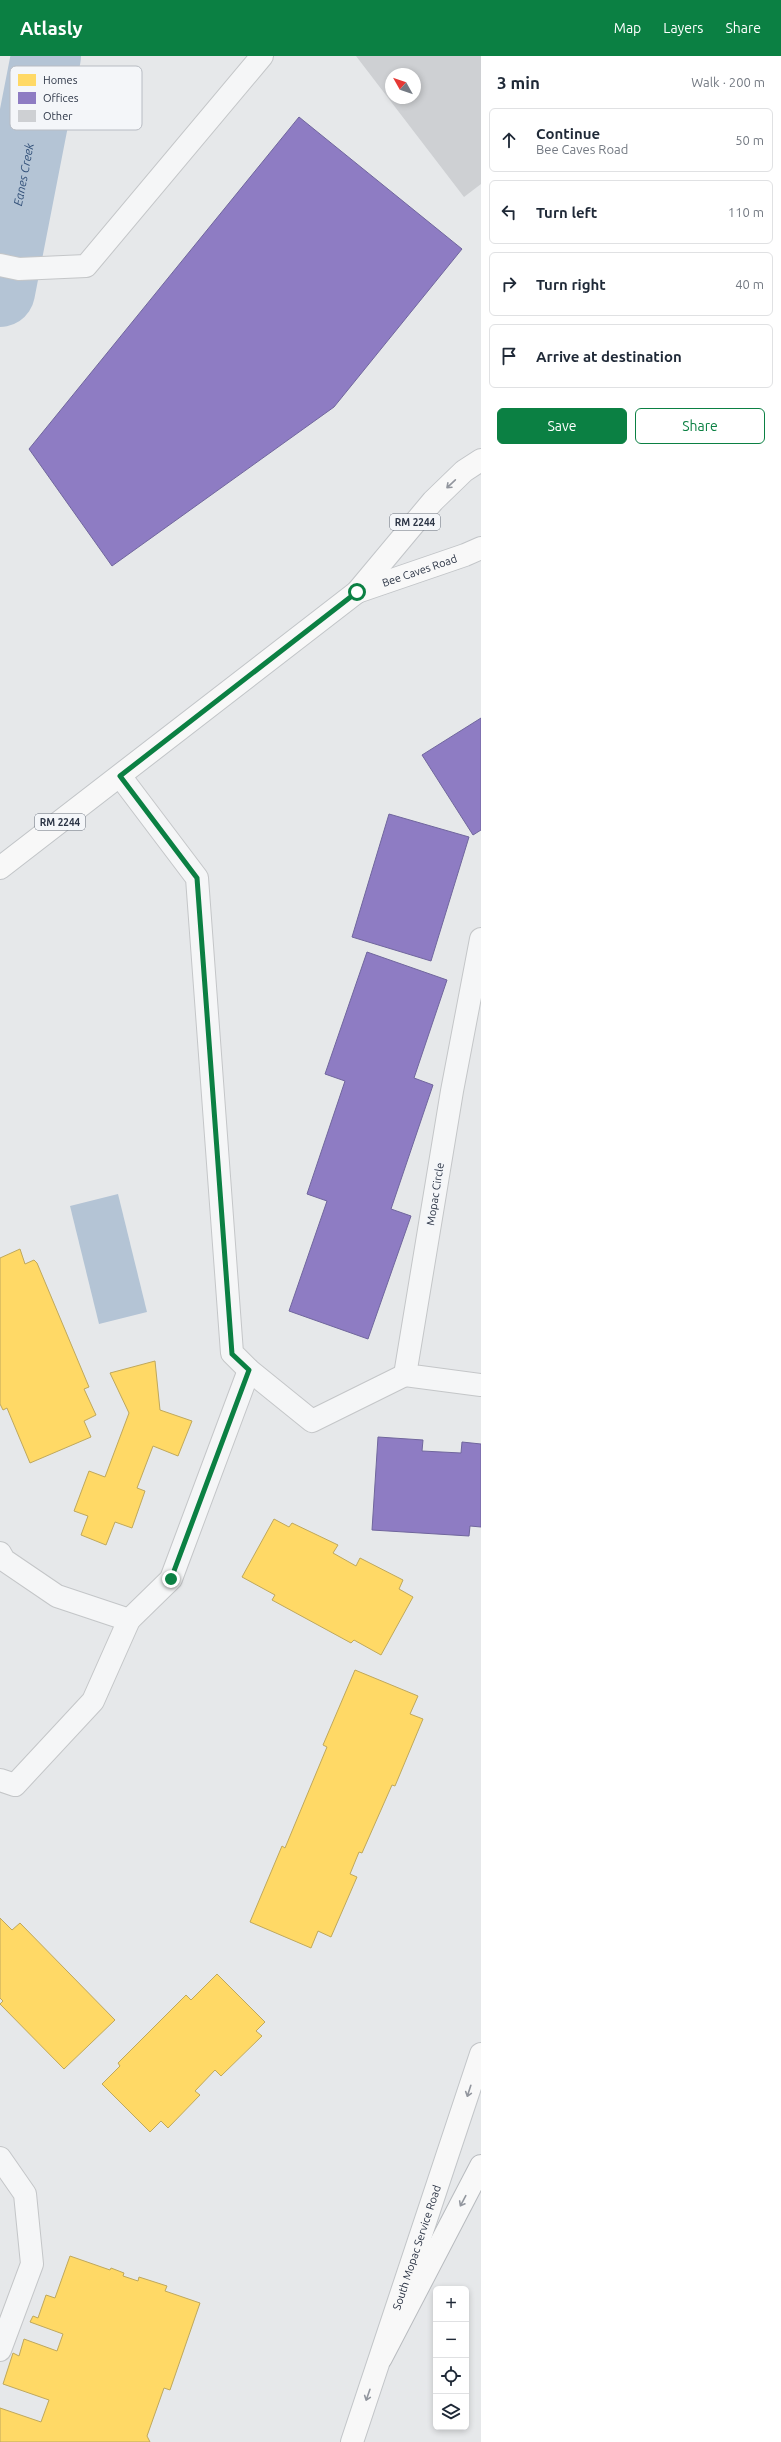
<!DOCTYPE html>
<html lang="en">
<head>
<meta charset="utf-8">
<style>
  :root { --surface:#fff; --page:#f2f2f3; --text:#1f2937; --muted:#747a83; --line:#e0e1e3; --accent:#0b8043 }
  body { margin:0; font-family:Ubuntu,sans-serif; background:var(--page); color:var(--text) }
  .controls { position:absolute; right:12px; bottom:12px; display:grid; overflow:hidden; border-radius:6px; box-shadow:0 2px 6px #0003 }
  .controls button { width:36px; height:36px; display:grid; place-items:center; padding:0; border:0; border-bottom:1px solid var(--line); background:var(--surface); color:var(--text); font:20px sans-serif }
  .compass { position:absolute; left:385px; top:12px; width:36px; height:36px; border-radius:50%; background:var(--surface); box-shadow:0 2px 6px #0003; rotate:310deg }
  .stop { position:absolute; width:12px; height:12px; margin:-9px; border:3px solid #0b8043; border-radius:50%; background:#fff }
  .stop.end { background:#0b8043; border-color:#fff; box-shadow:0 1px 4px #0008 }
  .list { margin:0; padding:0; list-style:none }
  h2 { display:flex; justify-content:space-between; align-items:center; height:52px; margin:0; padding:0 16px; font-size:17px }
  h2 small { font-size:13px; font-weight:400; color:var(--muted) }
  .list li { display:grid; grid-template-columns:26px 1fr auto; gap:12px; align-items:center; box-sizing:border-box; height:64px; margin:0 8px 8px; padding:0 8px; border:1px solid var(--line); border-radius:6px }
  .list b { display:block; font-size:15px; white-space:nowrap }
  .list p { margin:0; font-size:13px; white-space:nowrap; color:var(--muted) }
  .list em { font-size:13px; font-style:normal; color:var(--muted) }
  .actions { display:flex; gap:8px; padding:12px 16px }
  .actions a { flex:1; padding:9px 0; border:1px solid var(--accent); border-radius:6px; text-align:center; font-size:14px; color:var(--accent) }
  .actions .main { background:var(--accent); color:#fff }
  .icon { flex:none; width:22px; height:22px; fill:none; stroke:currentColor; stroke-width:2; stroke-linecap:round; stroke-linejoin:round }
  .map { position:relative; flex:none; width:481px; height:2386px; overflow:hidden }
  header { display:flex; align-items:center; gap:24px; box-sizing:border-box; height:56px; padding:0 20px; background:var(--accent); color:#fff }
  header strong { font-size:19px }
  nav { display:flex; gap:22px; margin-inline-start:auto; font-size:14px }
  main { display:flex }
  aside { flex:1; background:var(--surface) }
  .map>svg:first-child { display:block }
  .water { fill:#b4c4d5 }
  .homes { fill:#ffd966; stroke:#bfa85c }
  .offices { fill:#8e7cc3; stroke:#70669d }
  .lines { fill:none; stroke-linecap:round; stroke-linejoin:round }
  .river { stroke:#b4c4d5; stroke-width:70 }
  .building { fill:#ced0d3; fill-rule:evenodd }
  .minor-casing { stroke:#c4c6c8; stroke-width:24 }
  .major-casing { stroke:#c2c5c8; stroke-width:24 }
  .highway-casing { stroke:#b8bbbf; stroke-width:24 }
  .minor { stroke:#f5f6f7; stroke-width:22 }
  .major { stroke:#f8f8f8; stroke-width:22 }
  .highway { stroke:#f8f8f8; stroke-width:22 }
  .oneway { stroke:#92969e }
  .route { stroke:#0b8043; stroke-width:5 }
  .labels { text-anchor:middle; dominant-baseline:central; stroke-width:4; stroke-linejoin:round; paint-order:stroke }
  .shield { fill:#f4f6f9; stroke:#676e7b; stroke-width:1 }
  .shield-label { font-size:10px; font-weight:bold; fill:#2b3445 }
  .street-label { font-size:11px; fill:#2b3445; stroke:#f4f6f9 }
  .water-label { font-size:12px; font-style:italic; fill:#34527a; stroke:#f4f6f9 }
  .key { fill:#f4f6f9; stroke:#b8bcc3; stroke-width:1 }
  .key-label { font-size:11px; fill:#2b3445 }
</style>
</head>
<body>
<header>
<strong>Atlasly</strong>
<nav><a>Map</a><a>Layers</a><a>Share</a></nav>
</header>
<main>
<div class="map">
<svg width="481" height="2386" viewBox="0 0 481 2386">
  <rect width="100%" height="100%" fill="#e6e8ea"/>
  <polygon class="water" points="118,1138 147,1256 99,1268 70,1150"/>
  <g class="homes">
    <polygon points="20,1193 25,1208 34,1204 37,1207 89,1331 84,1333 96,1359 84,1365 91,1381 30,1407 7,1352 3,1354 0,1348 0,1202"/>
    <polygon points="155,1305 160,1354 192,1365 178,1400 153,1390 137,1432 145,1435 132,1472 115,1466 106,1489 81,1479 88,1460 74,1455 89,1415 105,1421 129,1357 110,1317"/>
    <polygon points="274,1463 289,1471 292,1467 338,1489 333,1497 356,1510 360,1502 403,1524 399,1533 413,1541 381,1599 354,1584 351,1587 272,1544 275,1539 242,1521"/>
    <polygon points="355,1614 418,1640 410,1658 423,1663 395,1730 392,1729 362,1797 359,1796 350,1818 357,1821 331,1881 318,1875 311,1892 250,1866 282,1790 285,1792 327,1691 323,1689"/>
    <polygon points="0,1862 12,1874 20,1867 115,1964 64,2013 0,1948 3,1945 0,1942"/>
    <polygon points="217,1918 265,1966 256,1975 262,1980 221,2020 215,2014 195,2035 200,2039 168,2072 161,2065 150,2076 102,2028 120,2010 118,2007 186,1939 191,1944"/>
    <polygon points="70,2200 110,2214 111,2212 124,2217 123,2220 138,2225 139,2221 167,2230 165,2235 200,2247 170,2334 164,2332 147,2380 150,2386 0,2386 0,2352 41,2366 49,2344 3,2328 13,2297 19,2300 24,2283 57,2295 63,2278 30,2266 33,2260 38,2262 46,2239 55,2242"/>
  </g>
  <g class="offices">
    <polygon points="299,61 462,193 334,351 112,510 29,393"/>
    <polygon points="481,662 481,774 473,779 422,699"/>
    <polygon points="389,758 469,781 431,905 352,881"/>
    <polygon points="367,896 447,924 414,1022 433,1029 391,1153 411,1160 368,1283 289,1255 327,1145 307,1138 345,1025 325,1018"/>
    <polygon points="378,1381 423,1384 422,1395 461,1397 462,1386 481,1388 481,1471 470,1470 469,1480 372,1474"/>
  </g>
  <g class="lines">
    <path class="river" id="s1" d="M0 236 46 0"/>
  </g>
  <path class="building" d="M356 0H481V128L464 141ZM391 18H415V42H391Z"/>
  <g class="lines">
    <g class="minor-casing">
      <g id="minor">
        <polyline points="0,209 19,213 86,210 262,0"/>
        <polyline points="120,720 197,822 232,1297 249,1314 312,1365 405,1319"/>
        <polyline points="481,883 452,1035 405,1319 481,1329"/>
        <polyline points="0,1497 4,1504 57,1540 129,1564"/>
        <polyline points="0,1724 15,1729 93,1645 129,1564 171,1523 249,1314"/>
        <polyline points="0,2102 25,2138 32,2208 0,2294"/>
      </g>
    </g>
    <g class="major-casing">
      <g id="major">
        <path id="s2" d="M357 536 465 499 481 492"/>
        <polyline points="0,812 357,536 433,445 464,415 481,404"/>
        <path id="s3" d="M352 2386 481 1998"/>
      </g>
    </g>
    <g class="highway-casing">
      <polyline id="highway" points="381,2302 481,2110"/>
    </g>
    <use href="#minor" class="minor"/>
    <use href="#major" class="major"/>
    <use href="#highway" class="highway"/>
  </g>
  <defs><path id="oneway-shaft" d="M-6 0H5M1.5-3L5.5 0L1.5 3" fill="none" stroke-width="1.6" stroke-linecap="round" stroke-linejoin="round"/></defs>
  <g class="oneway">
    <use href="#oneway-shaft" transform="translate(451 428) rotate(137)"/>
    <use href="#oneway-shaft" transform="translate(469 2035) rotate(108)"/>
    <use href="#oneway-shaft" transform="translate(463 2145) rotate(118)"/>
    <use href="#oneway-shaft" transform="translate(368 2339) rotate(109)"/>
  </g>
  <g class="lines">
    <polyline class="route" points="171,1523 249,1314 232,1298 197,822 120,720 357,536"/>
  </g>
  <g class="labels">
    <g class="shield">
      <rect x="390" y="458" width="50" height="16" rx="3"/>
      <rect x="35" y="758" width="50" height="16" rx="3"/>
    </g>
    <g class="shield-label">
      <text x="415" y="466">RM 2244</text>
      <text x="60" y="766">RM 2244</text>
    </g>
    <g class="street-label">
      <text stroke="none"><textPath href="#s2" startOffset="66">Bee Caves Road</textPath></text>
      <text transform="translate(435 1138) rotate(-81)">Mopac Circle</text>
      <text stroke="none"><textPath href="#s3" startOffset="205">South Mopac Service Road</textPath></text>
    </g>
    <g class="water-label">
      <text stroke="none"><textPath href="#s1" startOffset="120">Eanes Creek</textPath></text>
    </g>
  </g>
  <rect x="10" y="10" width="132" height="64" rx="6" class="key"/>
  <rect x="18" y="18" width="18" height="12" fill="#ffd966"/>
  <rect x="18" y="36" width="18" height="12" fill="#8e7cc3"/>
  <rect x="18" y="54" width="18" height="12" fill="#ced0d3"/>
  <g class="key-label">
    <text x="43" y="28">Homes</text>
    <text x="43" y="46">Offices</text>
    <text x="43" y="64">Other</text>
  </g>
</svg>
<div class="controls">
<button>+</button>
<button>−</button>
<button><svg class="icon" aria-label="locate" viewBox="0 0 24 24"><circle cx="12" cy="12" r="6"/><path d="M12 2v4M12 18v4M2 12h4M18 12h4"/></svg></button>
<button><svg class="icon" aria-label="layers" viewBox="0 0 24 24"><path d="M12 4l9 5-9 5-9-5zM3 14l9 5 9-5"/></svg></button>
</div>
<svg class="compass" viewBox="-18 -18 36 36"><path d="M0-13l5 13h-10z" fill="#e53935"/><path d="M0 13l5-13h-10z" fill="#747a83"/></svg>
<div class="stop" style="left:357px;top:536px"></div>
<div class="stop end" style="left:171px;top:1523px"></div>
</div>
<aside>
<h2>3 min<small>Walk · 200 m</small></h2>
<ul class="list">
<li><svg class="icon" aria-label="ahead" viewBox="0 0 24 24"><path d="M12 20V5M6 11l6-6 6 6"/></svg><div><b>Continue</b><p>Bee Caves Road</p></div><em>50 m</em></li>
<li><svg class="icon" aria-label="left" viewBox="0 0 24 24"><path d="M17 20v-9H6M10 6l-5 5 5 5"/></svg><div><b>Turn left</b></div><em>110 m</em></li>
<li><svg class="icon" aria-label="right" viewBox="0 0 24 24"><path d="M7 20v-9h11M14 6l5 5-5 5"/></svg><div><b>Turn right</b></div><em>40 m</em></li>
<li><svg class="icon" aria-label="arrive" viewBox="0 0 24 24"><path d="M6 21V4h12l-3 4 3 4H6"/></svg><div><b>Arrive at destination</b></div></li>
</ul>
<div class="actions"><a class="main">Save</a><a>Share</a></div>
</aside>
</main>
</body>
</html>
